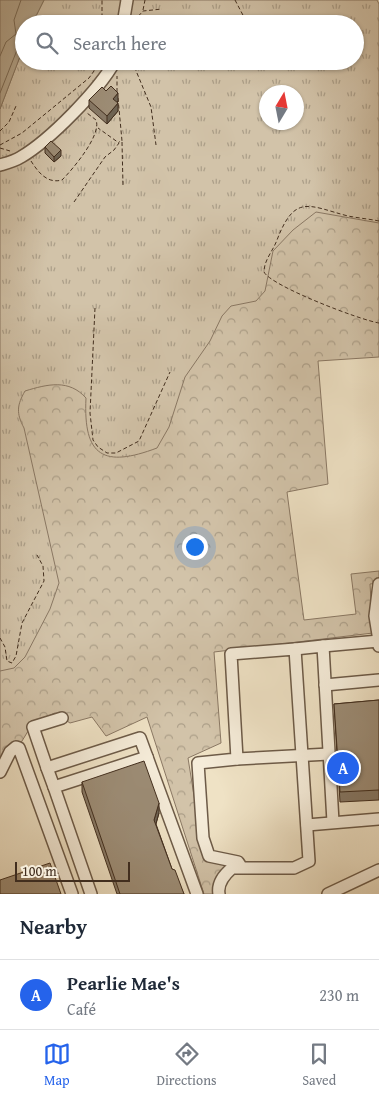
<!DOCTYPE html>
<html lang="en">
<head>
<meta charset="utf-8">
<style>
  :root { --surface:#fff; --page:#f6f6f7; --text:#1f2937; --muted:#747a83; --line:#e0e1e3; --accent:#2563eb }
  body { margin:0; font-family:"Gentium Book Plus",serif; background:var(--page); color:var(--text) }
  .compass { position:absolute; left:259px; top:85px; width:45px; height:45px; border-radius:50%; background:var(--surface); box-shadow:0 1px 4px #0004; rotate:10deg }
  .scale { position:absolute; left:15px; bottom:12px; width:115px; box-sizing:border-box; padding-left:5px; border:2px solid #422e1e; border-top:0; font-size:14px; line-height:18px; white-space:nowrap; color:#422e1e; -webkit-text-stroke:4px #f5ecd9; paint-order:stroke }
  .you { position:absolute; left:194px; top:546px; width:18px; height:18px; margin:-12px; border:4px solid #fff; border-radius:50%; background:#1a73e8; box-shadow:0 0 0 8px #1a73e833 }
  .badge { display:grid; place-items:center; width:32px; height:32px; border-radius:50%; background:var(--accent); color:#fff; font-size:16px; font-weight:700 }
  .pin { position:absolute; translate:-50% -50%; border:2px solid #fff; box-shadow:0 1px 5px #0006 }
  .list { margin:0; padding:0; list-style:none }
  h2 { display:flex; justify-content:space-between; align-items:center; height:65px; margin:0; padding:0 20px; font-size:21px }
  h2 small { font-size:16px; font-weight:400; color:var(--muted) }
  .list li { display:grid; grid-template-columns:32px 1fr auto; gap:15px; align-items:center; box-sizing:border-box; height:70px; padding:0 20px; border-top:1px solid var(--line) }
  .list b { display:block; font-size:19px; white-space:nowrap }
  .list p { margin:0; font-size:16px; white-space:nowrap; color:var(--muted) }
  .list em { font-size:16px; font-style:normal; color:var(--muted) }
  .icon { flex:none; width:28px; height:28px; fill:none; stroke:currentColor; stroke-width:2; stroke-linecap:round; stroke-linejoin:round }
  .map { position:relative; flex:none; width:379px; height:894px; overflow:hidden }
  .search { position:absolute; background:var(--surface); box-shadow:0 1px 4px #0004; left:15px; right:15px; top:15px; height:55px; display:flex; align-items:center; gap:12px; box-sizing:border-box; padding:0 18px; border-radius:28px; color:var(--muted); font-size:19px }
  .sheet { height:135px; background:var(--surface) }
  nav { display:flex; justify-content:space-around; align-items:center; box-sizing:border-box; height:70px; border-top:1px solid var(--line); background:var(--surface); font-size:14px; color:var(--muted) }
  nav a { display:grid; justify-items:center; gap:2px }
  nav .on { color:var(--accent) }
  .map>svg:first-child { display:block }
  .grass { fill:url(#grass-tufts); stroke:#8a7864; fill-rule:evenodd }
  .forest { fill:url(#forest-crowns); stroke:#8a7864 }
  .water { fill:#b4a58c; stroke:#867560 }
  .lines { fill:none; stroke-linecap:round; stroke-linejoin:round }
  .shore { stroke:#7b6a55; stroke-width:1 }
  .minor-casing { stroke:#6d5b48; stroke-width:14 }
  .path { stroke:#422e1e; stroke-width:1; stroke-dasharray:4 2.5; stroke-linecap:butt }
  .minor { stroke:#f5ecd9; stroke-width:11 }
  .wall { fill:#867865; stroke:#422e1e }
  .shaded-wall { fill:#6d6252; stroke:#422e1e }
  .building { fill:#9c8c75; stroke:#422e1e }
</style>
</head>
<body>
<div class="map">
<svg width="379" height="894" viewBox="0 0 379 894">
  <defs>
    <pattern id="grass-tufts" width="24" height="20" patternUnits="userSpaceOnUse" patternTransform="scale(1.25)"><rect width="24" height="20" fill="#d2c3a9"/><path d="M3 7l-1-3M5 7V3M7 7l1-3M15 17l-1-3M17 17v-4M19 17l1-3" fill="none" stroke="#ac9f89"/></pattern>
    <pattern id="forest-crowns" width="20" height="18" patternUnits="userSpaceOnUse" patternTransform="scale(1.25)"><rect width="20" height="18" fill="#d2c3a9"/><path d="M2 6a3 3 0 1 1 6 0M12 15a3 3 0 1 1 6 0" fill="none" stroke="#ac9f89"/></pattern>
  </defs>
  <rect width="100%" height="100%" fill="#efe2c5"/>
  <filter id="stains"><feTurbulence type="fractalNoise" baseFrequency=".004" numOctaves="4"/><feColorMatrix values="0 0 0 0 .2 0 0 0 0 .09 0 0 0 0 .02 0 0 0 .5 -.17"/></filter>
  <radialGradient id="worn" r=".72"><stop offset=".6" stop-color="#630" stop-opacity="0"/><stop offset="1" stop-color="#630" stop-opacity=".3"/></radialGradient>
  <path class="grass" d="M44 0H377L379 4V261L179 426 0 698V109L24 46V61H355V24H32ZM266 92H296V122H266Z"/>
  <path class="forest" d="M316 212 379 223V357L318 361 328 484 287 492 304 620 356 614 351 574 379 571V583L370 584 373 633 214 652 221 743 188 758 204 858 226 864 215 894H204L147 717 106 736 92 717 70 723 55 713 33 723 0 777V671L14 668 25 657 50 609 59 583 24 428C16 413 17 405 25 391 48 384 69 379 86 398 83 457 104 468 157 448L169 427 185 377 210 341 222 316 231 306 256 301 265 291 273 251 293 230Z"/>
  <polygon class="water" points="0,0 44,0 32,24 24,24 24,46 0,109"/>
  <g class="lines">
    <g class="shore">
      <polyline points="0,56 6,42 16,34 14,20 21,0"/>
      <polyline points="0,93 17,50 24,47"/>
    </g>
    <g class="minor-casing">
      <g id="minor">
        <polyline points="123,24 127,0"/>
        <path d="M0 165C7 163 15 161 21 157 50 140 99 90 115 61"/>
        <polyline points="379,641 375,616 379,584"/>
        <polyline points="323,646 379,641 379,646"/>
        <polyline points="295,649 323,646 333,822"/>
        <polyline points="325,685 379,680"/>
        <polyline points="237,759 329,754"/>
        <polyline points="47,768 33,727 62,718"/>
        <polyline points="0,772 10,752 16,747 19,748 72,894"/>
        <polyline points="54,787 47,768 140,738 147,757"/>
        <polyline points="307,825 379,819"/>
        <polyline points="91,894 54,787 147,757 197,894"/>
        <path d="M219 894C217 883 224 875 232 868H294L309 861 295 649 231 654 237 759 198 763 203 838 209 856 238 862 242 868"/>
        <polyline points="328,894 379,870"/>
      </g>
    </g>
    <g class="path">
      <polyline points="235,0 245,19"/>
      <polyline points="143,10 145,0"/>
      <polyline points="134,21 143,11 162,9"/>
      <polyline points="102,24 102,0"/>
      <polyline points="132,61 151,107 156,145"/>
      <polyline points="117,92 117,76"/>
      <polyline points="118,98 122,141 119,142"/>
      <polyline points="0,131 9,122 16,106"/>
      <polyline points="122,142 123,186"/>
      <polyline points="0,145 22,133 89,78 94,71 95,61"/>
      <polyline points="0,148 10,151"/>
      <path d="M31 161C38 172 47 184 62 180 72 170 102 135 96 120L87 113"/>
      <polyline points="74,202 105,157 114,150 119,143 98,128"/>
      <path d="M379 221C369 219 358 218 348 216 309 206 295 193 277 240 273 251 264 260 264 272 271 286 360 320 379 323"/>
      <polyline points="95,308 90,413 93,440 98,447 107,453 116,453 139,441 170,372"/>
      <polyline points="0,638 5,647 7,661 12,663 16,656 22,623 44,581 43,566 37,555"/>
    </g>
    <use href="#minor" class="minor"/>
  </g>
  <g class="wall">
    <polygon points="106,91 118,101 117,102 118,111 107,124 89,108 89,100"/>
    <polygon points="45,147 61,156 54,162 45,153"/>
    <polygon points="379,700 379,800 340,802 334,704"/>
    <polygon points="82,782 159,813 156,824 172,869 184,894 117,894 82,792"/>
  </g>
  <g class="shaded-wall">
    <polygon points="118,93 118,101 113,106 113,99"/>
    <polygon points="118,103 118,111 107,124 107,116"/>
    <polygon points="61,150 61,156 54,162 54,157"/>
    <polygon points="159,803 159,813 154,830 154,820"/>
  </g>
  <g class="building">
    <polygon points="111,86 118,93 113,99 118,103 107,116 89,100 102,87 106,91"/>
    <polygon points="51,141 61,150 54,157 45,147"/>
    <polygon points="379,700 379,790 340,792 334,704"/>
    <polygon points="144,761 159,803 154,820 172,869 175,870 184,894 120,894 82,782"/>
    <polygon points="50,863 61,894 0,894 0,880"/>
  </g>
  <rect width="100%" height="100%" filter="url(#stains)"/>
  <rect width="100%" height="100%" fill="url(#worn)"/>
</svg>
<svg class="compass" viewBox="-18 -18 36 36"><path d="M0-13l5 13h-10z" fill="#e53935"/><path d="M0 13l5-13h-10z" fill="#747a83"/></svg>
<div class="scale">100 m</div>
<div class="you"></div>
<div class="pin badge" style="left:343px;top:768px">A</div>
<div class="search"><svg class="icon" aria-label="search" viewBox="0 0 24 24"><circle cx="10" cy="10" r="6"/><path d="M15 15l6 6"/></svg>Search here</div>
</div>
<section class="sheet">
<h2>Nearby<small></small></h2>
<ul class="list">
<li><span class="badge">A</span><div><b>Pearlie Mae's</b><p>Café</p></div><em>230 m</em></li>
</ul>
</section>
<nav>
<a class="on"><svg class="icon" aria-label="map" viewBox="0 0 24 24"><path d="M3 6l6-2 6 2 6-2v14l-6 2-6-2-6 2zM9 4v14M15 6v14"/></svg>Map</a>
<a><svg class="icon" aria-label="directions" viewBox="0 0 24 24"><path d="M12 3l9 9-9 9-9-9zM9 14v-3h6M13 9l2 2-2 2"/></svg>Directions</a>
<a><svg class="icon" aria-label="saved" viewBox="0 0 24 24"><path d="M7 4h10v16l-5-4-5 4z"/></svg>Saved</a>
</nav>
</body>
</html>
